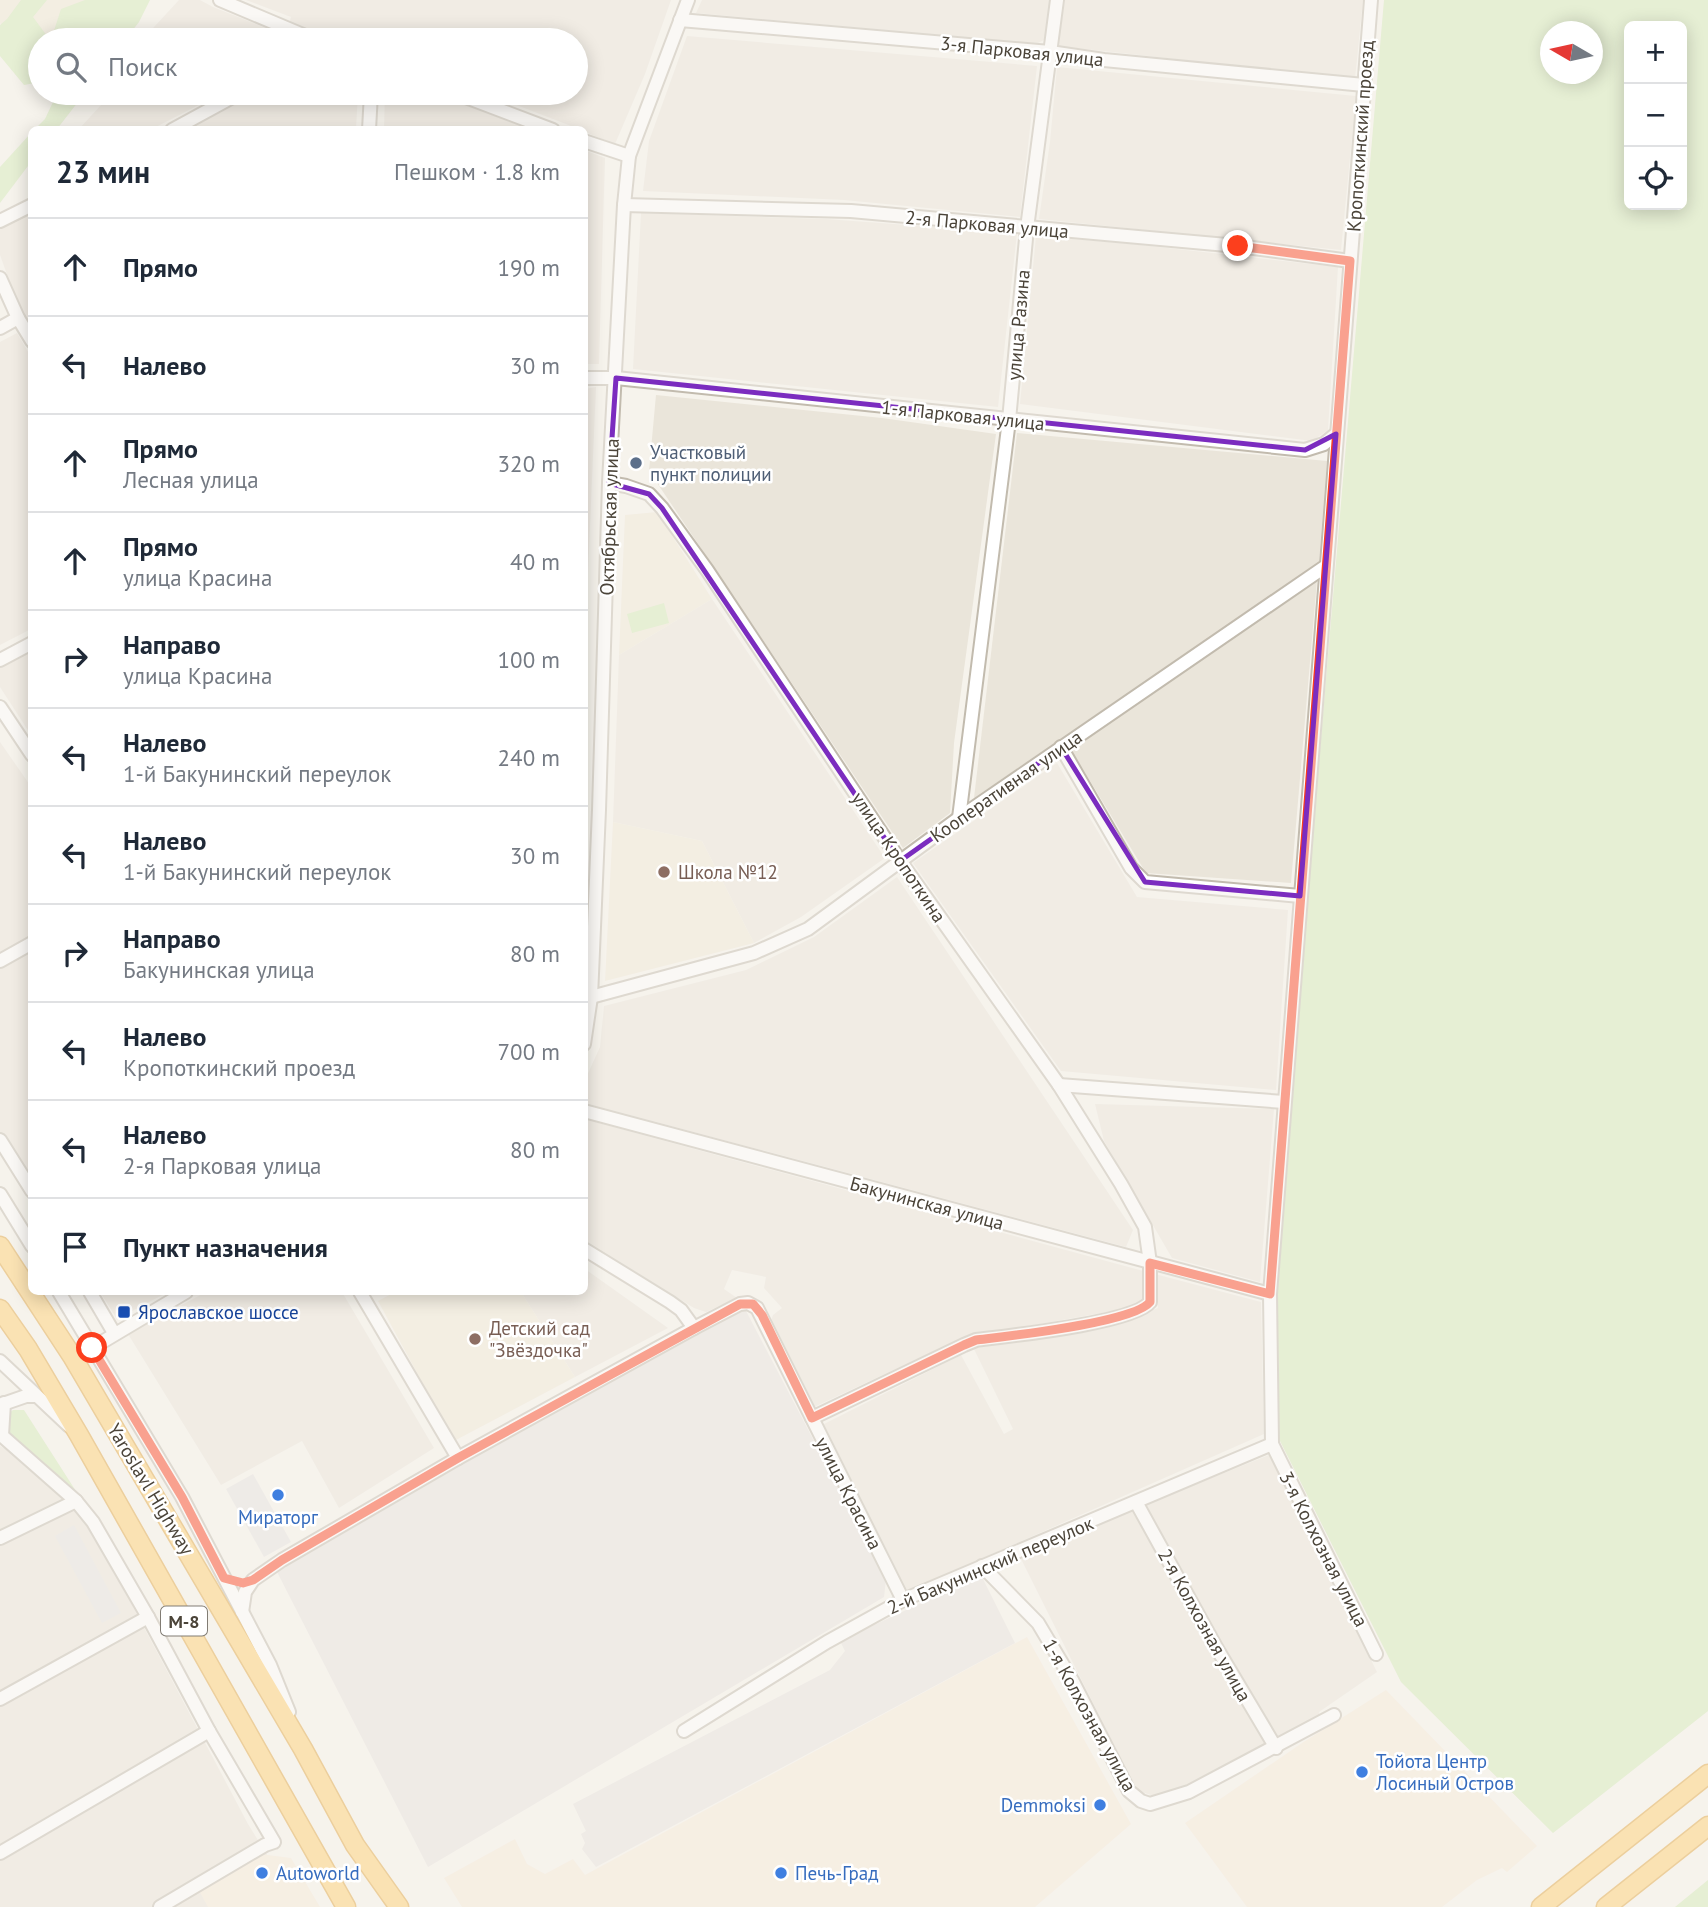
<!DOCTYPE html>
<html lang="ru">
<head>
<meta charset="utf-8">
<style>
  :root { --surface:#fff; --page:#f2f2f3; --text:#1f2937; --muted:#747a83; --line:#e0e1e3 }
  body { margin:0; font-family:"PT Sans",sans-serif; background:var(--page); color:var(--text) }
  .controls { position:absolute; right:21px; top:21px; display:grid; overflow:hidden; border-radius:10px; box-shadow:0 4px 18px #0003 }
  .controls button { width:63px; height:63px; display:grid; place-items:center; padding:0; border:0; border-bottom:2px solid var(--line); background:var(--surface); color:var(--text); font:35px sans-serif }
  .compass { position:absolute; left:1540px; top:21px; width:63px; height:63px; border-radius:50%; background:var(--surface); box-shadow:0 4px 18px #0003; rotate:279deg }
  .stop { position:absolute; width:21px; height:21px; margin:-16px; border:5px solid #fc3f1d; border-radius:50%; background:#fff }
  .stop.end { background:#fc3f1d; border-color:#fff; box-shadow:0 2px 7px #0008 }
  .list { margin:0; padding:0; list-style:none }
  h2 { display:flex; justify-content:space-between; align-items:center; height:91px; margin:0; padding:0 28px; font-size:30px }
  h2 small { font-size:23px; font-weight:400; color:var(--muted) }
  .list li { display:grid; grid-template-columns:46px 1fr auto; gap:21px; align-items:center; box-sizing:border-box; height:98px; padding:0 28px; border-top:2px solid var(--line) }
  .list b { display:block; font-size:26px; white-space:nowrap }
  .list p { margin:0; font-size:23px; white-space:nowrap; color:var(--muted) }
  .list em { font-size:23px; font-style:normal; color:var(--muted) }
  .icon { flex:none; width:38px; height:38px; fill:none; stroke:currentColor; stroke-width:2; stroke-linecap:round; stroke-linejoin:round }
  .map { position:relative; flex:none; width:1708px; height:1907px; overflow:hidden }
  .search { position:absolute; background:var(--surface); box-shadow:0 4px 18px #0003; left:28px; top:28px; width:560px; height:77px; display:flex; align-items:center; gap:18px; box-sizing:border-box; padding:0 24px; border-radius:38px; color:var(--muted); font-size:26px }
  .panel { position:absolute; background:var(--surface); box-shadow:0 4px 18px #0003; left:28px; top:126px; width:560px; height:1169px; border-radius:10px }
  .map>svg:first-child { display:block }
  .residential { fill:#eae5da }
  .commercial { fill:#f7ead8 }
  .industrial { fill:#e6e2dd }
  .education { fill:#efe8d6 }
  .green { fill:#d2eab5; fill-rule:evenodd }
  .parking { fill:#e5e3e0 }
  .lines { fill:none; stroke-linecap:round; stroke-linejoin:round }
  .minor-casing { stroke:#c2bbae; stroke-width:16 }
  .highway-casing { stroke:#e0a43c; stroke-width:21 }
  .minor { stroke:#fff; stroke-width:12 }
  .highway { stroke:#ffcf6e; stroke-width:18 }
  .route { stroke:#fc3f1d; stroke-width:9 }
  .marked { fill:none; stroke:#7b2cbf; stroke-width:5; stroke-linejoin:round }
  .service-dot { fill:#5c6f8a; stroke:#fff; stroke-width:2.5 }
  .education-dot { fill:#8d6e63; stroke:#fff; stroke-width:2.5 }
  .transit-dot { fill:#1a4fb4; stroke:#fff; stroke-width:2.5 }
  .shop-dot { fill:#3f7fe0; stroke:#fff; stroke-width:2.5 }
  .labels { text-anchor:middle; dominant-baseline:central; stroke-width:5; stroke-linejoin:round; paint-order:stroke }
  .shield { fill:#fff; stroke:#817c74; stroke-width:2 }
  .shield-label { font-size:18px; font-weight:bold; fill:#4b4439 }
  .street-label { font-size:19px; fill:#4b4439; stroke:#fff }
  .service-label { font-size:19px; fill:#4e5e75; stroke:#fff; text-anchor:start }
  .education-label { font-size:19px; fill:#785e54; stroke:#fff; text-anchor:start }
  .transit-label { font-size:19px; fill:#164399; stroke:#fff; text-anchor:start }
  .shop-label { font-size:19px; fill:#366cbe; stroke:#fff; text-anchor:start }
</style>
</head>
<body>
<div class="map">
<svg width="1708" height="1907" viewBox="0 0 1708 1907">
  <rect width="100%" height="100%" fill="#f6f3ec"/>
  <g class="residential">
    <polygon points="179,0 200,0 213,7 296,40 142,40"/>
    <polygon points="246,0 671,0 645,74 615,144 585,132 584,130 579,129 485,93 576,93 576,40 350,40 330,32 327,38 289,24 291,17"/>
    <polygon points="702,0 1051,0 1046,39 1036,44 696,13"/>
    <polygon points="1065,0 1363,0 1355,79 1058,46"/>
    <polygon points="687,36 1037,66 1020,217 844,200 643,191 649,141"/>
    <polygon points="1057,67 1356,96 1341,250 1039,219 1050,142"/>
    <polygon points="99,93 222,93 152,129 79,129 102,104 95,98"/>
    <polygon points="258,93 358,93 356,129 188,129"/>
    <polygon points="385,93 432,93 530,129 384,129"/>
    <polygon points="584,150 605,158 599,364 585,364"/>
    <polygon points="31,211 31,327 17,302 0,255 0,227"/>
    <polygon points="641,213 826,219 1017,233 998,407 633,369"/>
    <polygon points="1036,236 1132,244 1338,267 1328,430 1312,441 1020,404"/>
    <polygon points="17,333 31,357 31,629 0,645 0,342"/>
    <polygon points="596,387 585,643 584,389"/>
    <polygon points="656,395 882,418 996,434 954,743 950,813 903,848 649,471"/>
    <polygon points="1017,433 1327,461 1319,562 974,798"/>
    <polygon points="1317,580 1291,883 1146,873 1070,748"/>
    <polygon points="712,599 885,858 801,917 754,943 702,841 613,822 619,655"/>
    <polygon points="31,652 31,735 0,687 0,668"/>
    <polygon points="0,742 32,788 31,936 0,953"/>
    <polygon points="1057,763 1137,897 1288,910 1276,1090 1061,1071 913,863"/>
    <polygon points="897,877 1133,1230 1126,1247 585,1103 585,1080 600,1047 604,1006 746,970 814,937"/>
    <polygon points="31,952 31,1182 0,1132 0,969"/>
    <polygon points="1095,1104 1274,1109 1260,1282 1172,1258 1104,1141"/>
    <polygon points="584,1119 1147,1272 1144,1301 1135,1307 962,1338 814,1407 771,1321 773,1315 782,1308 764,1288 766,1277 732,1270 724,1289 737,1298 706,1312 694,1308 585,1240"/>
    <polygon points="585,1269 668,1328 575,1377 521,1292 584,1292"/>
    <polygon points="1155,1274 1261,1302 1264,1434 906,1592 822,1425 961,1355 1004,1434 1013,1429 973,1347 1124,1321 1158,1308"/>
    <polygon points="100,1292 168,1292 117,1319"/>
    <polygon points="206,1292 342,1292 434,1448 339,1508 302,1441 221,1485 128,1334"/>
    <polygon points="0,1446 47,1473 93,1531 248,1824 299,1907 0,1907"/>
    <polygon points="1269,1455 1377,1672 1319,1712 1320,1717 1276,1741 1144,1505"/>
    <polygon points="1132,1510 1267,1746 1180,1790 1157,1797 1139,1791 1127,1771 1021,1559"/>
  </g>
  <g class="commercial">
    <polygon points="1027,1637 1131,1824 1035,1907 462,1907 444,1878 515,1839 527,1864 545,1874 573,1859 585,1875"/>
    <polygon points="1386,1690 1537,1846 1507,1872 1502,1868 1477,1880 1442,1907 1247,1907 1185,1823 1302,1743"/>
    <polygon points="260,1854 291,1858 320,1907 208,1907 197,1887"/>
  </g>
  <g class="industrial">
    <polygon points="745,1309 886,1579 884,1597 428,1867 274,1566 683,1341"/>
    <polygon points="981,1575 1015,1643 596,1867 582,1849 585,1843 581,1834 586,1831 573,1804 830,1670 845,1651 840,1641"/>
  </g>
  <g class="education">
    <polygon points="0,0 145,0 94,40 40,40 40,79 0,23"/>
    <polygon points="657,512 712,599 619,655 625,515"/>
    <polygon points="613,822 702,841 754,943 605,981"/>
    <polygon points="395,1292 521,1292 575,1377 454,1441 378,1301"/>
  </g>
  <g class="green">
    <polygon points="21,0 47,0 33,17 50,40 40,40 40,82 24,85 0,56 0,25 7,19"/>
    <polygon points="85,0 150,0 139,22 125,40 51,40 61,9"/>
    <path d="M1384 0H1708V1711L1553 1833 1401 1682 1279 1439 1277 1253ZM1629 26H1682V205H1629ZM1550 32H1592V74H1550Z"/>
    <polygon points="49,93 85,93 57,129 35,129 45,119 53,102"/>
    <polygon points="31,133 31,162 0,203 0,167"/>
    <polygon points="664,603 669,623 632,633 627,614"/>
    <polygon points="13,1410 24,1410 81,1499 7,1432 5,1416"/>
    <polygon points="1708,1880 1708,1907 1675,1907"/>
  </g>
  <g class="parking">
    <polygon points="253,1474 291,1542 264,1557 226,1489"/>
    <polygon points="74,1525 121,1613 102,1623 55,1536"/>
  </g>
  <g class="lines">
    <g class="minor-casing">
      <g id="minor">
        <polyline points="220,0 315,40"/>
        <polyline points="1371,0 1270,1294 1272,1444 1376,1654"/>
        <polyline points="680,20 1050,52 1104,60 1364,85"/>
        <polyline points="455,93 553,130"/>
        <polyline points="172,130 240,93"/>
        <polyline points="369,130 371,93"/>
        <polyline points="584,141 629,156"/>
        <polyline points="624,205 851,211 1238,246 1350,261"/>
        <polyline points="0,221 32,205"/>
        <polyline points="0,278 18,318 32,341"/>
        <polyline points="0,328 18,318"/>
        <polyline points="584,378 616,378 1305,450 1324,444 1336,434"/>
        <path d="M609 483 626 486 649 494 662 508 707 570 900 861 1059 1085 1121 1184 1145 1227 1150 1263V1302C1134 1323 1007 1336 976 1340L964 1345 812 1418"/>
        <polyline points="0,660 32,643"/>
        <polyline points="0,707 32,755"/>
        <polyline points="1061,747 1131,868 1145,882 1300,896"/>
        <polyline points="959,818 1009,420 1027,228 1057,0"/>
        <polyline points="0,961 32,943"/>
        <polyline points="591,997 754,953 808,929 959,818 1326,566"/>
        <polyline points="584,1044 591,997 599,810 609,483 624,205 629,156 688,0"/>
        <polyline points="1059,1085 1284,1102"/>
        <polyline points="584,1111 1270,1294"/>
        <polyline points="0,1140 32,1191"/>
        <polyline points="0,1194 32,1246"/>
        <polyline points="584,1249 670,1302 681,1310 694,1328 740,1304 748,1303 757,1308 903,1600"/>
        <polyline points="59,1292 182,1497 270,1665 289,1712"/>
        <polyline points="90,1292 114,1333"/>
        <polyline points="360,1292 458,1458"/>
        <polyline points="92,1348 186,1292"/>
        <polyline points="0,1361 69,1426"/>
        <polyline points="0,1405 26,1396 36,1396"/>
        <polyline points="0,1434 76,1501 93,1522 148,1617 209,1731 274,1842 265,1845 160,1907"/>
        <polyline points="2,1435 4,1403"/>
        <polyline points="1136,1502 1216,1647 1276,1748"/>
        <polyline points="0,1538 76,1501"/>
        <polyline points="982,1566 1038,1623 1072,1680 1129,1791 1141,1801 1150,1804 1189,1792 1334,1715"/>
        <polyline points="242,1612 245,1592 253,1580 282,1560 458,1458 694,1328"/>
        <polyline points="0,1699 148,1617"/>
        <polyline points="684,1731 827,1642 903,1600 1272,1444"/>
        <polyline points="0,1853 209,1731"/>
      </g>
    </g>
    <g class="highway-casing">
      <g id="highway">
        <polyline points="0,1246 72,1356 303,1749 355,1845 399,1907"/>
        <polyline points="0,1309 28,1349 79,1435 346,1907"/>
        <polyline points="1541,1907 1708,1774"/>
        <polyline points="1606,1907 1708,1826"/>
      </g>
    </g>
    <use href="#minor" class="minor"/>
    <use href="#highway" class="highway"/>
  </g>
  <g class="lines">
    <path class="route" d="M92 1348 182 1497 224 1578 243 1583 253 1580 282 1560 458 1458 740 1304H753L762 1315 812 1418 964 1345 976 1340C1008 1336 1133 1323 1150 1302V1263L1270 1294 1350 261 1238 246"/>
  </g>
  <path d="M0 0H1708V1907H0ZM616 378 1305 450 1336 434 1300 896 1145 882 1061 747 900 861 662 508 649 494 609 483Z" fill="#f6f3ec" fill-opacity=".55" fill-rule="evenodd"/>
  <path class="marked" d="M616 378 1305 450 1336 434 1300 896 1145 882 1061 747 900 861 662 508 649 494 609 483Z"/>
  <circle class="service-dot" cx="636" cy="463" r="7"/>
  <g class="education-dot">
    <circle cx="664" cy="872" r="7"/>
    <circle cx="475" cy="1339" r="7"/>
  </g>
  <rect class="transit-dot" x="117" y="1305" width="14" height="14" rx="3.5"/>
  <g class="shop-dot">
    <circle cx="278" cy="1495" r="7"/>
    <circle cx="1362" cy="1772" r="7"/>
    <circle cx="1100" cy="1805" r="7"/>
    <circle cx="262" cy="1873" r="7"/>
    <circle cx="781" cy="1873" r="7"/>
  </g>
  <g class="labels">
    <rect class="shield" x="161" y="1606.5" width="46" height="29" rx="5"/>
    <g class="shield-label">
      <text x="184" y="1621">М-8</text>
    </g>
    <g class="street-label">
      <text transform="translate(1022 51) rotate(6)">3-я Парковая улица</text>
      <text transform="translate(1360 136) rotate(-86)">Кропоткинский проезд</text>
      <text transform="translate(987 224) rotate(5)">2-я Парковая улица</text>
      <text transform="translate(1018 325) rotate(-85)">улица Разина</text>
      <text transform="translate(963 415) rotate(6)">1-я Парковая улица</text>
      <text transform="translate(609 517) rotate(-88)">Октябрьская улица</text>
      <text transform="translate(1006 786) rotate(-35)">Кооперативная улица</text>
      <text transform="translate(899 857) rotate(56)">улица Кропоткина</text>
      <text transform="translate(927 1203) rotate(15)">Бакунинская улица</text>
      <text transform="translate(151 1489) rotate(59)">Yaroslavl Highway</text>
      <text transform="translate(849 1493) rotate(63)">улица Красина</text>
      <text transform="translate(1324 1549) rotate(63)">3-я Колхозная улица</text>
      <text transform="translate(990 1565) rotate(-23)">2-й Бакунинский переулок</text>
      <text transform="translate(1205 1625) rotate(61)">2-я Колхозная улица</text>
      <text transform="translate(1090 1715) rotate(61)">1-я Колхозная улица</text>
    </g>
    <g class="service-label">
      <text x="650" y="452">Участковый<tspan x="650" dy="22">пункт полиции</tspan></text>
    </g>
    <g class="education-label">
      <text x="678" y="872">Школа №12</text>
      <text x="489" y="1328">Детский сад<tspan x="489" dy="22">"Звёздочка"</tspan></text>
    </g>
    <g class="transit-label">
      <text x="138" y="1312">Ярославское шоссе</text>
    </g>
    <g class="shop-label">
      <text x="278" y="1517" text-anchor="middle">Мираторг</text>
      <text x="1376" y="1761">Тойота Центр<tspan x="1376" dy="22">Лосиный Остров</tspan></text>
      <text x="1086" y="1805" text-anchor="end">Demmoksi</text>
      <text x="276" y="1873">Autoworld</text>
      <text x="795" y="1873">Печь-Град</text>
    </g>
  </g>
</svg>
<div class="controls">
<button>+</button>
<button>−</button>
<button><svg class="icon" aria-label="locate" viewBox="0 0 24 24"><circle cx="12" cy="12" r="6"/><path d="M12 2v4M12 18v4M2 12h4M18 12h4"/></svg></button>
</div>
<svg class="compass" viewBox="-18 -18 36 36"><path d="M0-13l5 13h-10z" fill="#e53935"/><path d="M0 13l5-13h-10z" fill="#747a83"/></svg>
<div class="stop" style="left:92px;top:1348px"></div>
<div class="stop end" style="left:1238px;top:246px"></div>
<div class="search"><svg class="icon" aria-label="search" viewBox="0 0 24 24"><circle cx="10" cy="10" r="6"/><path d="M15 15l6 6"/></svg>Поиск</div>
<section class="panel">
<h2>23 мин<small>Пешком · 1.8 km</small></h2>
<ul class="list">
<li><svg class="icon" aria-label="ahead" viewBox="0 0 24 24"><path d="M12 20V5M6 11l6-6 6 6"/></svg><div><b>Прямо</b></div><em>190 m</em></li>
<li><svg class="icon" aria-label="left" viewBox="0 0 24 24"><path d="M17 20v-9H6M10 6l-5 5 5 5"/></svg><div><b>Налево</b></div><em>30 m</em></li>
<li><svg class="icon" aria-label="ahead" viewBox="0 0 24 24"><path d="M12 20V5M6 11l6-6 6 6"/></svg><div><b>Прямо</b><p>Лесная улица</p></div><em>320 m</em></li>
<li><svg class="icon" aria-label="ahead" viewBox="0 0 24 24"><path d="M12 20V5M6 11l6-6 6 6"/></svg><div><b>Прямо</b><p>улица Красина</p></div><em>40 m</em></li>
<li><svg class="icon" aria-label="right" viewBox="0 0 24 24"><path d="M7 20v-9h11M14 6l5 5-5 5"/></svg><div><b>Направо</b><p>улица Красина</p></div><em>100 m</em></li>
<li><svg class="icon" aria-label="left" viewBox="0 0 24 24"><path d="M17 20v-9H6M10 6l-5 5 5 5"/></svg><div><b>Налево</b><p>1-й Бакунинский переулок</p></div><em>240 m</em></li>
<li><svg class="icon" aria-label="left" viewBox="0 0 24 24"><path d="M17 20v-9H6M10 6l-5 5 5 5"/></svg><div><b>Налево</b><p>1-й Бакунинский переулок</p></div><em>30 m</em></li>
<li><svg class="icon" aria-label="right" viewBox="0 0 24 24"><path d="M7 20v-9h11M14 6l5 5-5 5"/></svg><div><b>Направо</b><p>Бакунинская улица</p></div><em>80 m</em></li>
<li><svg class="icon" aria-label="left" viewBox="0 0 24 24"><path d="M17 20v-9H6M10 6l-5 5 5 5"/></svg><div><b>Налево</b><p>Кропоткинский проезд</p></div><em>700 m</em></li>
<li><svg class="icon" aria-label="left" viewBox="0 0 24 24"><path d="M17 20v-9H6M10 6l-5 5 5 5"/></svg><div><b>Налево</b><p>2-я Парковая улица</p></div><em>80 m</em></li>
<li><svg class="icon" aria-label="arrive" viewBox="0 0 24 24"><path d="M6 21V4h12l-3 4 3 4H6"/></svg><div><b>Пункт назначения</b></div></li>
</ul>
</section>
</div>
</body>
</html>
